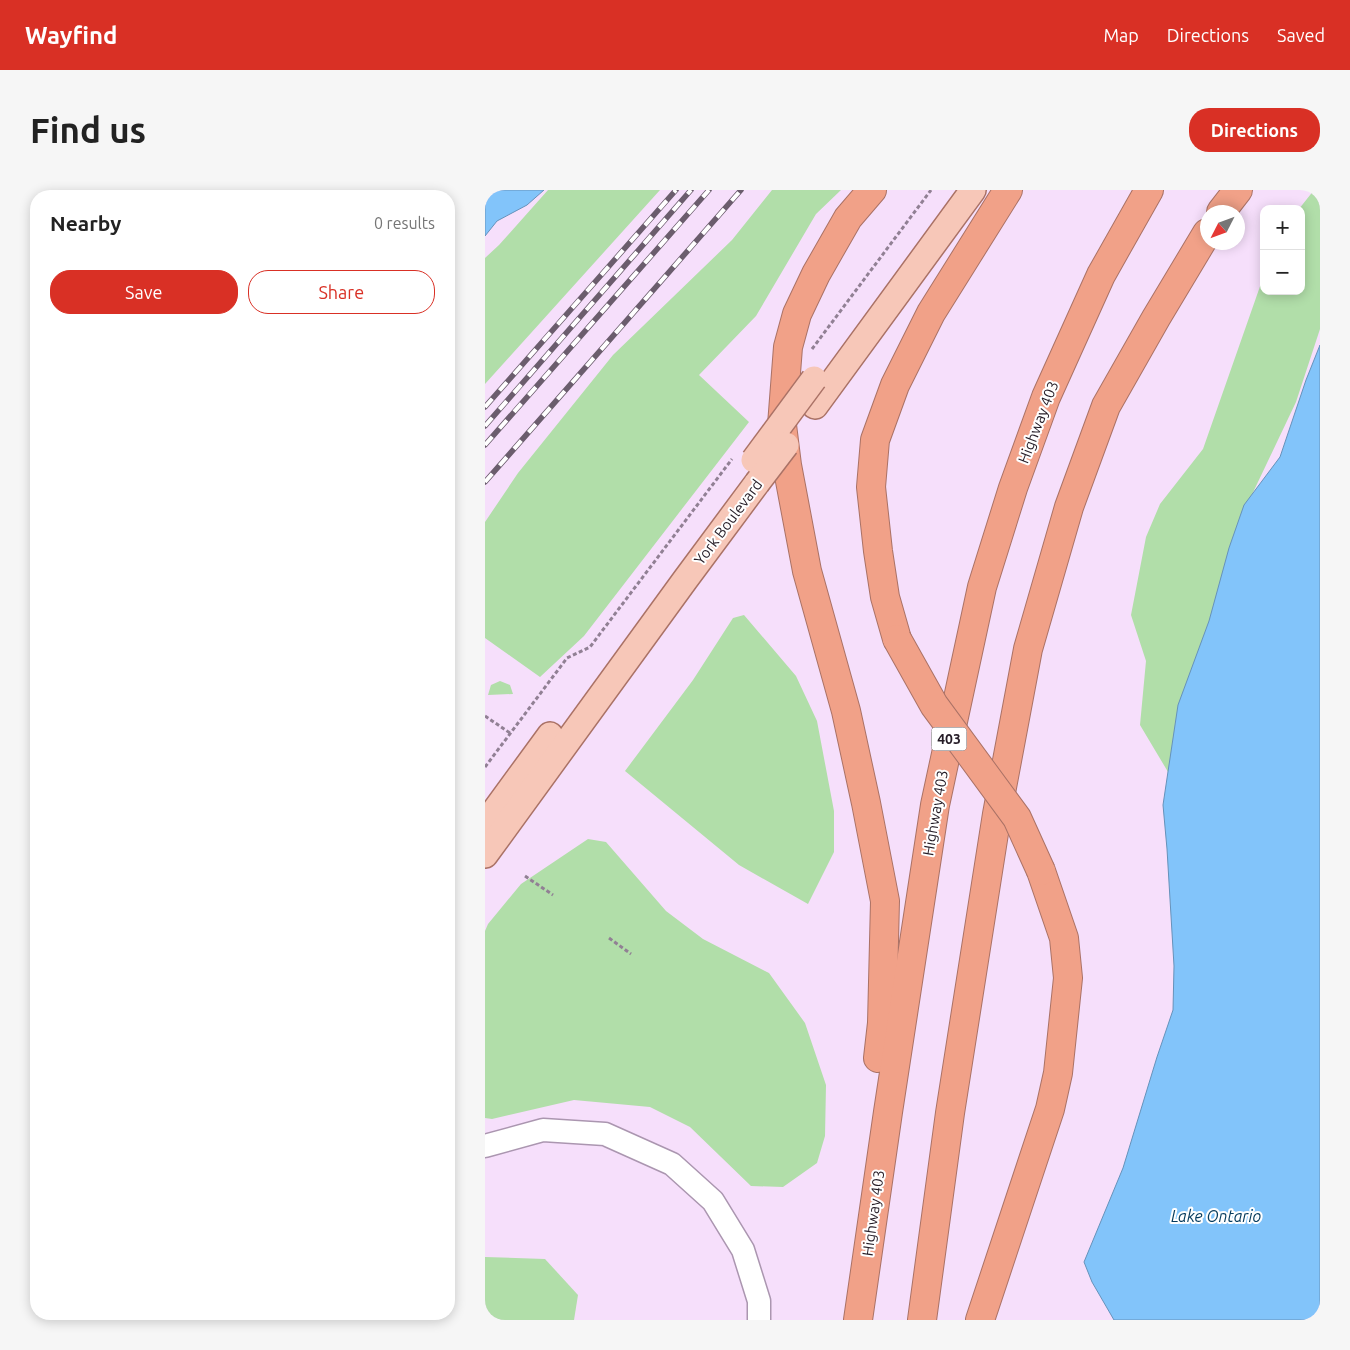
<!DOCTYPE html>
<html lang="en">
<head>
<meta charset="utf-8">
<style>
  :root { --surface:#fff; --page:#f6f6f6; --text:#222; --muted:#767676; --line:#e0e0e0; --accent:#d93025 }
  body { margin:0; font-family:Ubuntu,sans-serif; background:var(--page); color:var(--text) }
  .controls { position:absolute; right:15px; top:15px; display:grid; overflow:hidden; border-radius:10px; box-shadow:0 2px 12px #0003 }
  .controls button { width:45px; height:45px; display:grid; place-items:center; padding:0; border:0; border-bottom:1px solid var(--line); background:var(--surface); color:var(--text); font:25px sans-serif }
  .compass { position:absolute; left:715px; top:15px; width:45px; height:45px; border-radius:50%; background:var(--surface); box-shadow:0 2px 12px #0003; rotate:228deg }
  .list { margin:0; padding:0; list-style:none }
  h2 { display:flex; justify-content:space-between; align-items:center; height:65px; margin:0; padding:0 20px; font-size:21px }
  h2 small { font-size:16px; font-weight:400; color:var(--muted) }
  .actions { display:flex; gap:10px; padding:15px 20px }
  .actions a { flex:1; padding:11px 0; border:1px solid var(--accent); border-radius:20px; text-align:center; font-size:18px; color:var(--accent) }
  .actions .main { background:var(--accent); color:#fff }
  .map { position:relative; flex:none; width:835px; height:1130px; overflow:hidden; border-radius:20px }
  header { display:flex; align-items:center; gap:30px; box-sizing:border-box; height:70px; padding:0 25px; background:var(--accent); color:#fff }
  header strong { font-size:24px }
  nav { display:flex; gap:28px; margin-inline-start:auto; font-size:18px }
  .intro { display:flex; align-items:center; justify-content:space-between; box-sizing:border-box; height:120px; padding:0 30px }
  h1 { margin:0; font-size:35px }
  .button { padding:12px 22px; border-radius:20px; background:var(--accent); color:#fff; font-size:18px; font-weight:700 }
  main { display:flex; gap:30px; padding:0 30px }
  aside { flex:1; background:var(--surface); border-radius:20px; box-shadow:0 2px 12px #0003 }
  .map>svg:first-child { display:block }
  .green { fill:#b1dea9 }
  .water { fill:#82c4fa; stroke:#6692ba }
  .lines { fill:none; stroke-linecap:round; stroke-linejoin:round }
  .secondary-casing { stroke:#ab96b0; stroke-width:25 }
  .primary-casing { stroke:#aa7266; stroke-width:28 }
  .highway-casing { stroke:#aa7266; stroke-width:30 }
  .path { stroke:#918094; stroke-width:3; stroke-dasharray:4 2.5; stroke-linecap:butt }
  .secondary { stroke:#fff; stroke-width:22 }
  .primary { stroke:#f7c7b8; stroke-width:25 }
  .highway { stroke:#f1a188; stroke-width:28 }
  .rail-casing { stroke:#6b5d6d; stroke-width:5.5 }
  .rail { stroke:#fff; stroke-width:4; stroke-dasharray:11; stroke-linecap:butt }
  .primary-bridge-casing { stroke:#aa7266; stroke-width:28; stroke-linecap:butt }
  .highway-bridge-casing { stroke:#aa7266; stroke-width:30; stroke-linecap:butt }
  .primary-bridge { stroke:#f7c7b8; stroke-width:25 }
  .highway-bridge { stroke:#f1a188; stroke-width:28 }
  .labels { text-anchor:middle; dominant-baseline:central; stroke-width:4; stroke-linejoin:round; paint-order:stroke }
  .shield { fill:#fff; stroke:#666067; stroke-width:1 }
  .shield-label { font-size:14px; font-weight:bold; fill:#251c26 }
  .street-label { font-size:15px; fill:#251c26; stroke:#fff }
  .water-label { font-size:16px; font-style:italic; fill:#053b5d; stroke:#fff }
</style>
</head>
<body>
<header>
<strong>Wayfind</strong>
<nav><a>Map</a><a>Directions</a><a>Saved</a></nav>
</header>
<div class="intro"><h1>Find us</h1><a class="button">Directions</a></div>
<main>
<aside>
<h2>Nearby<small>0 results</small></h2>
<ul class="list">
</ul>
<div class="actions"><a class="main">Save</a><a>Share</a></div>
</aside>
<div class="map">
<svg width="835" height="1130" viewBox="0 0 835 1130">
  <rect width="100%" height="100%" fill="#f6dffb"/>
  <g class="green">
    <polygon points="63,0 175,0 0,194 0,68 14,55"/>
    <polygon points="287,0 356,0 331,24 271,126 214,185 264,232 99,446 55,487 0,448 0,332 33,283 128,165 247,50"/>
    <polygon points="829,0 835,0 835,139 811,212 762,315 689,592 655,535 661,471 646,425 661,347 675,314 718,259 779,85 779,101 816,101 816,19 814,19"/>
    <polygon points="259,425 311,486 332,531 349,621 349,662 323,714 254,675 140,581 208,490 248,428"/>
    <polygon points="15,491 25,495 28,504 3,505 6,495"/>
    <polygon points="103,649 121,652 181,721 218,749 284,783 320,833 341,895 340,946 332,973 298,997 266,996 205,937 165,917 89,910 7,929 0,928 0,741 3,734 36,694"/>
    <polygon points="0,1067 60,1069 93,1105 89,1130 0,1130"/>
  </g>
  <g class="water">
    <polygon points="0,0 59,0 42,15 12,31 0,46"/>
    <polygon points="835,155 835,1130 629,1130 607,1092 599,1072 638,978 672,867 688,820 689,776 682,659 678,615 693,515 724,431 744,358 759,315 795,267 821,190"/>
  </g>
  <g class="lines">
    <g class="secondary-casing">
      <polyline id="secondary" points="0,956 58,940 120,944 187,974 228,1011 258,1060 274,1111 274,1130"/>
    </g>
    <g class="primary-casing">
      <g id="primary">
        <polyline points="330,216 488,0"/>
        <polyline points="0,634 65,545"/>
        <polyline points="0,665 200,390 272,293"/>
      </g>
    </g>
    <g class="highway-casing">
      <g id="highway">
        <polyline points="387,0 363,28 331,84 312,124 303,157 297,235 302,275 322,381 361,521 381,613 400,711 397,833 393,868"/>
        <polyline points="736,22 753,0"/>
        <polyline points="412,449 400,407 393,361 386,297 390,250 410,195 446,123 523,0"/>
        <polyline points="373,1130 403,922 450,615 497,397 528,298 561,207 616,85 664,0"/>
        <polyline points="437,1130 465,923 512,624 543,459 584,317 621,216 671,128 722,43"/>
        <polyline points="495,1130 565,919 573,883 583,788 579,748 556,681"/>
      </g>
    </g>
    <g class="path">
      <polyline points="327,159 446,0"/>
      <polyline points="0,526 25,543"/>
      <polyline points="0,577 82,468 105,457 247,269"/>
      <polyline points="40,686 68,705"/>
      <polyline points="124,748 146,764"/>
    </g>
    <use href="#secondary" class="secondary"/>
    <use href="#primary" class="primary"/>
    <use href="#highway" class="highway"/>
    <g class="rail-casing">
      <g id="rail">
        <polyline points="0,217 191,0"/>
        <polyline points="0,236 206,0"/>
        <polyline points="0,255 224,0"/>
        <polyline points="0,292 256,0"/>
      </g>
    </g>
    <use href="#rail" class="rail"/>
    <g class="primary-bridge-casing">
      <g id="primary-bridge">
        <polyline points="269,270 329,189"/>
        <polyline points="272,293 301,255"/>
      </g>
    </g>
    <g class="highway-bridge-casing">
      <polyline id="highway-bridge" points="412,449 449,515 532,628 556,681"/>
    </g>
    <use href="#primary-bridge" class="primary-bridge"/>
    <use href="#highway-bridge" class="highway-bridge"/>
  </g>
  <g class="labels">
    <rect class="shield" x="446.5" y="537.5" width="35" height="23" rx="4"/>
    <g class="shield-label">
      <text x="464" y="549">403</text>
    </g>
    <g class="street-label">
      <text transform="translate(553 232) rotate(-69)">Highway 403</text>
      <text transform="translate(243 332) rotate(-53)">York Boulevard</text>
      <text transform="translate(450 623) rotate(-80)">Highway 403</text>
      <text transform="translate(388 1023) rotate(-82)">Highway 403</text>
    </g>
    <g class="water-label">
      <text x="731" y="1026">Lake Ontario</text>
    </g>
  </g>
</svg>
<div class="controls">
<button>+</button>
<button>−</button>
</div>
<svg class="compass" viewBox="-18 -18 36 36"><path d="M0-13l5 13h-10z" fill="#e53935"/><path d="M0 13l5-13h-10z" fill="#767676"/></svg>
</div>
</main>
</body>
</html>
